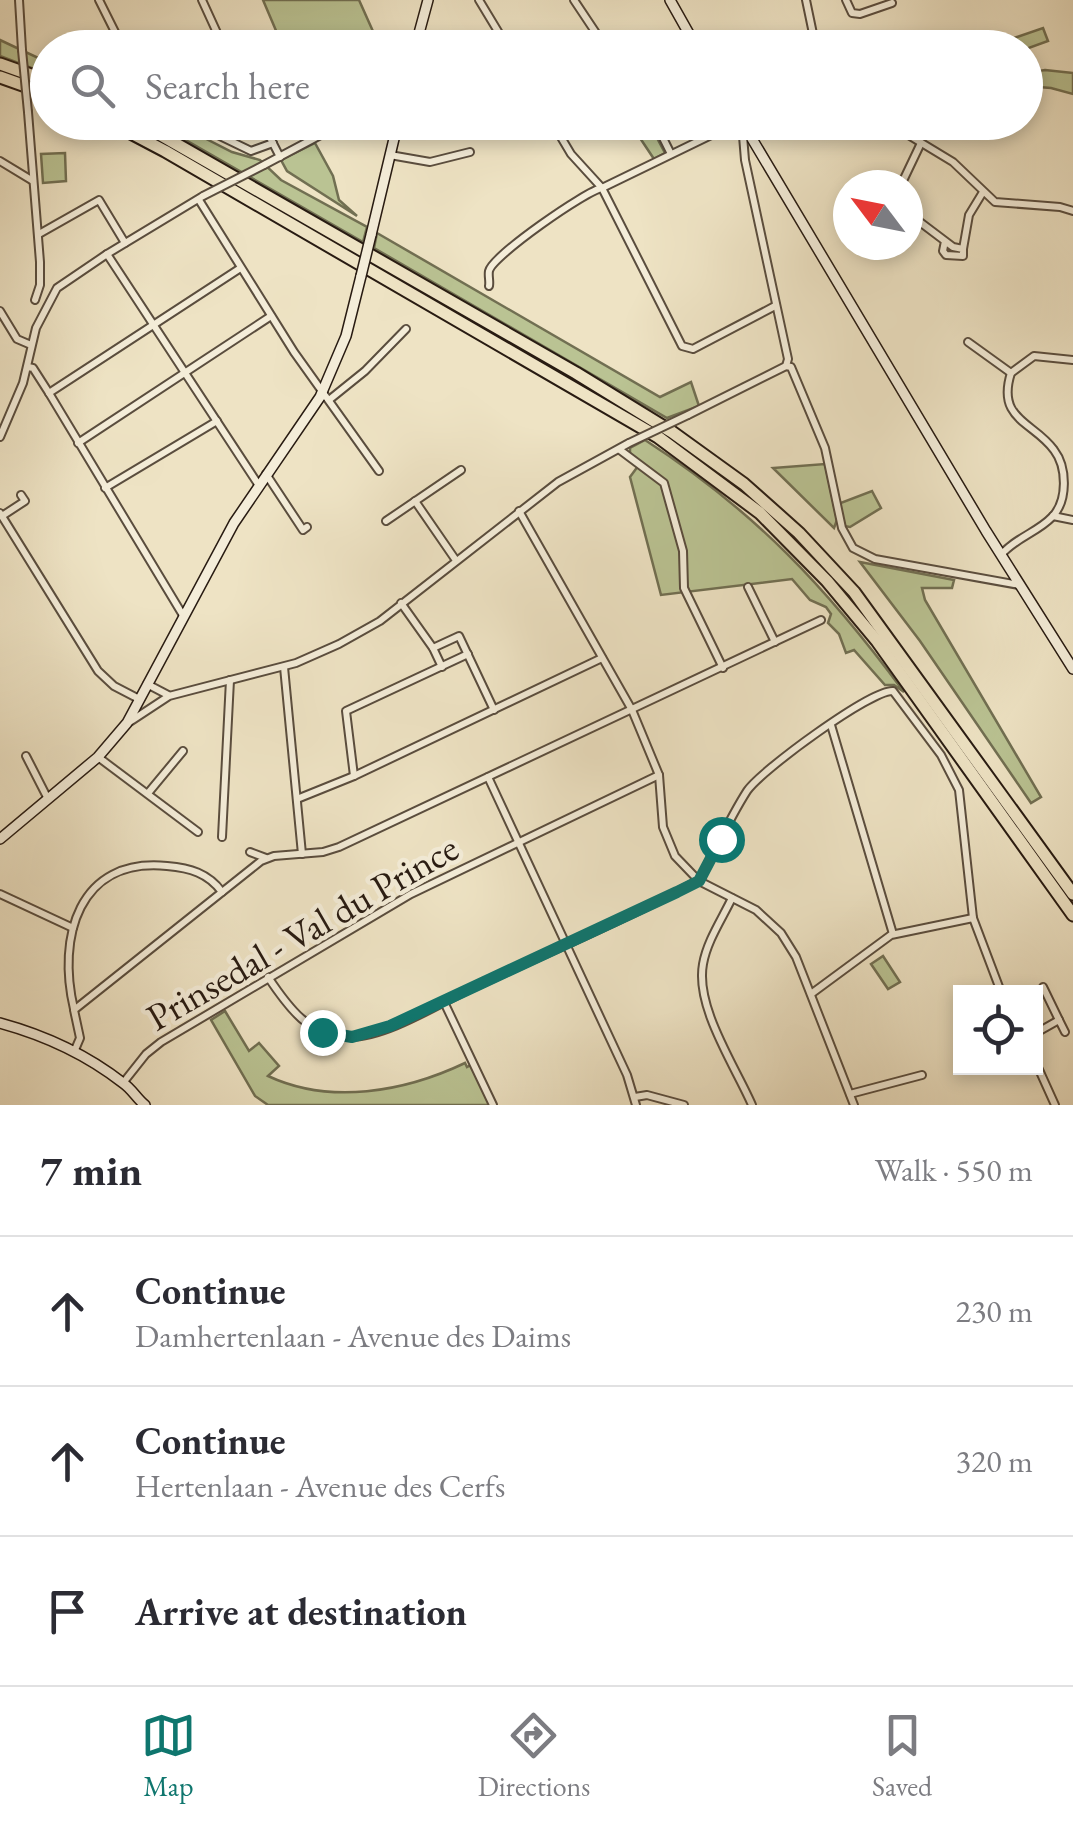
<!DOCTYPE html>
<html lang="en">
<head>
<meta charset="utf-8">
<style>
  :root { --surface:#fff; --page:#f2f2f3; --text:#2b2b33; --muted:#7c7c81; --line:#e1e1e2; --accent:#0f766e }
  body { margin:0; font-family:"EB Garamond",serif; background:var(--page); color:var(--text) }
  .controls { position:absolute; right:30px; bottom:30px; display:grid; overflow:hidden; border-radius:0px; box-shadow:0 5px 15px #0003 }
  .controls button { width:90px; height:90px; display:grid; place-items:center; padding:0; border:0; border-bottom:2px solid var(--line); background:var(--surface); color:var(--text); font:50px sans-serif }
  .compass { position:absolute; left:833px; top:170px; width:90px; height:90px; border-radius:50%; background:var(--surface); box-shadow:0 5px 15px #0003; rotate:302deg }
  .stop { position:absolute; width:30px; height:30px; margin:-22px; border:8px solid #0f766e; border-radius:50%; background:#fff }
  .stop.end { background:#0f766e; border-color:#fff; box-shadow:0 2px 10px #0008 }
  .list { margin:0; padding:0; list-style:none }
  h2 { display:flex; justify-content:space-between; align-items:center; height:130px; margin:0; padding:0 40px; font-size:42px }
  h2 small { font-size:32px; font-weight:400; color:var(--muted) }
  .list li { display:grid; grid-template-columns:65px 1fr auto; gap:30px; align-items:center; box-sizing:border-box; height:150px; padding:0 40px; border-top:2px solid var(--line) }
  .list b { display:block; font-size:38px; white-space:nowrap }
  .list p { margin:0; font-size:32px; white-space:nowrap; color:var(--muted) }
  .list em { font-size:32px; font-style:normal; color:var(--muted) }
  .icon { flex:none; width:55px; height:55px; fill:none; stroke:currentColor; stroke-width:2; stroke-linecap:round; stroke-linejoin:round }
  .map { position:relative; flex:none; width:1073px; height:1105px; overflow:hidden }
  .search { position:absolute; background:var(--surface); box-shadow:0 5px 15px #0003; left:30px; right:30px; top:30px; height:110px; display:flex; align-items:center; gap:25px; box-sizing:border-box; padding:0 35px; border-radius:55px; color:var(--muted); font-size:38px }
  .sheet { height:580px; background:var(--surface) }
  nav { display:flex; justify-content:space-around; align-items:center; box-sizing:border-box; height:140px; border-top:2px solid var(--line); background:var(--surface); font-size:28px; color:var(--muted) }
  nav a { display:grid; justify-items:center; gap:5px }
  nav .on { color:var(--accent) }
  .map>svg:first-child { display:block }
  .green { fill:#bac393; stroke:#716f52; stroke-width:2.5 }
  .lines { fill:none; stroke-linecap:round; stroke-linejoin:round }
  .street-casing { stroke:#5a4d3e; stroke-width:10 }
  .secondary-casing { stroke:#281b12; stroke-width:12 }
  .highway-casing { stroke:#281b12; stroke-width:15 }
  .street { stroke:#f4edd9; stroke-width:6 }
  .secondary { stroke:#f4edd9; stroke-width:9 }
  .highway { stroke:#eee3c4; stroke-width:11 }
  .street-bridge-casing { stroke:#5a4d3e; stroke-width:10; stroke-linecap:butt }
  .secondary-bridge-casing { stroke:#281b12; stroke-width:12; stroke-linecap:butt }
  .street-bridge { stroke:#f4edd9; stroke-width:6 }
  .secondary-bridge { stroke:#f4edd9; stroke-width:9 }
  .route { stroke:#0f766e; stroke-width:12 }
  .labels { text-anchor:middle; dominant-baseline:central; stroke-width:9; stroke-linejoin:round; paint-order:stroke }
  .street-label { font-size:38px; fill:#281b12; stroke:#f4edd9 }
</style>
</head>
<body>
<div class="map">
<svg width="1073" height="1105" viewBox="0 0 1073 1105">
  <rect width="100%" height="100%" fill="#eee3c4"/>
  <filter id="stains"><feTurbulence type="fractalNoise" baseFrequency=".002" numOctaves="4"/><feColorMatrix values="0 0 0 0 .2 0 0 0 0 .09 0 0 0 0 .02 0 0 0 .5 -.17"/></filter>
  <radialGradient id="worn" r=".72"><stop offset=".6" stop-color="#630" stop-opacity="0"/><stop offset="1" stop-color="#630" stop-opacity=".3"/></radialGradient>
  <g class="green">
    <polygon points="263,0 359,0 376,38 353,47 283,47"/>
    <polygon points="1043,28 1048,41 1026,49 1017,47 1014,38"/>
    <polygon points="0,40 47,62 47,74 0,56"/>
    <polygon points="1045,70 1073,73 1073,94 1051,88 1026,86 1026,73"/>
    <polygon points="156,123 175,123 232,152 260,160 281,180 367,227 363,242"/>
    <polygon points="630,123 649,123 665,153 654,159"/>
    <polygon points="315,143 333,176 339,200 357,216 287,171 281,160"/>
    <polygon points="65,153 66,181 43,183 41,154"/>
    <polygon points="377,233 660,397 691,382 699,406 667,418 374,248"/>
    <path d="M645 440C755 511 827 588 904 692L894 685H885L854 650 846 653 839 634 828 623 831 614 826 607 810 600 792 579 661 595 630 477 641 462 630 454V448Z"/>
    <polygon points="825,464 837,520 834,528 773,468"/>
    <polygon points="872,491 881,508 850,527 844,526 838,504"/>
    <polygon points="860,562 954,580 952,588 922,588 925,600 1041,797 1031,803 920,641"/>
    <polygon points="883,956 900,982 888,989 871,964"/>
    <path d="M225 1011 249 1051 259 1043 279 1066 268 1076C330 1105 404 1092 465 1063L467 1067 471 1065 490 1105H268L255 1096 211 1020Z"/>
  </g>
  <g class="lines">
    <g class="street-casing">
      <g id="street">
        <polyline points="19,0 22,50"/>
        <polyline points="99,0 123,48"/>
        <polyline points="202,0 224,48"/>
        <polyline points="479,0 508,48"/>
        <polyline points="574,0 606,48"/>
        <polyline points="806,0 816,48"/>
        <polyline points="846,0 852,13 860,14 892,3"/>
        <polyline points="28,112 40,262 40,285 35,300"/>
        <polyline points="191,122 251,151 273,143"/>
        <polyline points="262,122 280,157"/>
        <polyline points="552,122 571,154 602,188 682,346 693,349 775,306"/>
        <polyline points="655,122 671,154"/>
        <polyline points="887,122 953,162 995,202 1060,207 1073,211"/>
        <polyline points="390,155 430,162 470,152"/>
        <polyline points="0,161 33,181"/>
        <polyline points="264,165 345,122"/>
        <polyline points="901,185 921,143"/>
        <polyline points="199,200 294,352 379,471"/>
        <polyline points="908,213 953,247 963,249 963,256 946,255 943,251 945,241"/>
        <polyline points="39,234 99,200 125,243"/>
        <polyline points="963,249 969,215 983,192"/>
        <polyline points="107,254 258,484"/>
        <path d="M489 286C490 281 488 276 489 271 492 256 587 190 602 188L738 122"/>
        <polyline points="0,311 17,339 31,345"/>
        <polyline points="968,342 1011,373"/>
        <polyline points="786,366 791,367 825,448 842,528 853,548 875,559 1019,585"/>
        <polyline points="28,367 33,368 49,393 184,617"/>
        <polyline points="49,393 239,269"/>
        <polyline points="329,400 365,371 406,329"/>
        <polyline points="688,415 786,366 788,359 745,160 743,136 747,131"/>
        <polyline points="0,437 23,383 36,328 57,288 107,254 203,196"/>
        <polyline points="78,443 271,316"/>
        <polyline points="620,450 664,483 683,551 684,588 723,668"/>
        <polyline points="266,474 303,530 307,527"/>
        <polyline points="105,488 217,421"/>
        <polyline points="415,501 455,559"/>
        <polyline points="519,511 632,710 659,775 663,827 675,856 699,881 756,910 781,933 796,957 854,1105"/>
        <polyline points="0,513 98,671 114,686 139,699"/>
        <polyline points="2,516 25,501 21,495"/>
        <polyline points="1053,516 1073,520"/>
        <polyline points="386,521 461,470"/>
        <path d="M1001 555C1015 538 1038 532 1052 517 1068 501 1067 467 1054 450 1034 422 996 420 1011 373L1034 356 1073 360"/>
        <polyline points="748,587 775,642"/>
        <polyline points="401,603 433,648 442,667"/>
        <polyline points="433,648 459,636 494,710"/>
        <polyline points="284,667 302,854"/>
        <polyline points="147,684 168,695"/>
        <polyline points="128,723 169,696 296,663 339,644 380,621 558,482 629,443"/>
        <polyline points="831,725 893,934"/>
        <polyline points="26,756 48,799"/>
        <polyline points="98,757 198,832"/>
        <polyline points="354,776 346,711 468,654"/>
        <polyline points="488,777 627,1075 636,1105"/>
        <polyline points="149,792 183,751"/>
        <polyline points="297,799 354,776 602,658"/>
        <polyline points="222,837 230,680"/>
        <polyline points="250,852 266,858"/>
        <path d="M699 881C715 851 729 819 747 791 760 771 872 689 893 691L941 755 959 790 973 918 1001 992"/>
        <polyline points="0,894 73,928"/>
        <path d="M732 898C722 919 707 941 703 964 695 1007 735 1066 752 1105"/>
        <path d="M268 977C288 1007 310 1038 350 1037 386 1037 438 1004 470 989 546 953 624 920 698 881"/>
        <polyline points="1043,987 1059,1020"/>
        <polyline points="811,994 891,935 973,918"/>
        <polyline points="444,1002 493,1105"/>
        <path d="M74 1009C57 938 78 857 167 866 190 868 208 873 222 892"/>
        <polyline points="1036,1033 1059,1020 1065,1032"/>
        <polyline points="74,1052 80,1038 74,1010 261,861 274,856 323,852 339,847 821,620"/>
        <polyline points="1036,1063 1055,1105"/>
        <polyline points="123,1083 146,1054 161,1042 411,894 659,775"/>
        <polyline points="850,1094 922,1075"/>
        <polyline points="635,1097 647,1095 684,1105"/>
      </g>
    </g>
    <g class="secondary-casing">
      <g id="secondary">
        <polyline points="670,0 697,48"/>
        <polyline points="415,48 428,0"/>
        <polyline points="742,122 986,531 1073,669"/>
        <polyline points="371,235 398,122"/>
        <polyline points="0,839 98,757 127,723 234,523 320,397 346,336 361,276"/>
        <path d="M0 1023C44 1035 86 1054 123 1083 132 1089 137 1099 145 1105"/>
      </g>
    </g>
    <g class="highway-casing">
      <g id="highway">
        <polyline points="0,64 48,81"/>
        <polyline points="0,77 48,94"/>
        <polyline points="110,122 165,151 658,437 760,513 827,581 877,641 1073,915"/>
        <polyline points="138,122 576,373 672,432 744,484 799,533 854,592 1073,894"/>
      </g>
    </g>
    <use href="#street" class="street"/>
    <use href="#secondary" class="secondary"/>
    <use href="#highway" class="highway"/>
    <g class="street-bridge-casing">
      <g id="street-bridge">
        <polyline points="22,50 28,112"/>
        <polyline points="203,196 264,165"/>
        <polyline points="629,443 688,415"/>
      </g>
    </g>
    <g class="secondary-bridge-casing">
      <polyline id="secondary-bridge" points="361,276 371,235"/>
    </g>
    <use href="#street-bridge" class="street-bridge"/>
    <use href="#secondary-bridge" class="secondary-bridge"/>
  </g>
  <g class="lines">
    <polyline class="route" points="322,1032 352,1037 390,1026 677,892 699,881 721,839"/>
  </g>
  <g class="labels">
    <g class="street-label">
      <text transform="translate(302 932) rotate(-30)">Prinsedal - Val du Prince</text>
    </g>
  </g>
  <rect width="100%" height="100%" filter="url(#stains)"/>
  <rect width="100%" height="100%" fill="url(#worn)"/>
</svg>
<div class="controls">
<button><svg class="icon" aria-label="locate" viewBox="0 0 24 24"><circle cx="12" cy="12" r="6"/><path d="M12 2v4M12 18v4M2 12h4M18 12h4"/></svg></button>
</div>
<svg class="compass" viewBox="-18 -18 36 36"><path d="M0-13l5 13h-10z" fill="#e53935"/><path d="M0 13l5-13h-10z" fill="#7c7c81"/></svg>
<div class="stop" style="left:721px;top:839px"></div>
<div class="stop end" style="left:322px;top:1032px"></div>
<div class="search"><svg class="icon" aria-label="search" viewBox="0 0 24 24"><circle cx="10" cy="10" r="6"/><path d="M15 15l6 6"/></svg>Search here</div>
</div>
<section class="sheet">
<h2>7 min<small>Walk · 550 m</small></h2>
<ul class="list">
<li><svg class="icon" aria-label="ahead" viewBox="0 0 24 24"><path d="M12 20V5M6 11l6-6 6 6"/></svg><div><b>Continue</b><p>Damhertenlaan - Avenue des Daims</p></div><em>230 m</em></li>
<li><svg class="icon" aria-label="ahead" viewBox="0 0 24 24"><path d="M12 20V5M6 11l6-6 6 6"/></svg><div><b>Continue</b><p>Hertenlaan - Avenue des Cerfs</p></div><em>320 m</em></li>
<li><svg class="icon" aria-label="arrive" viewBox="0 0 24 24"><path d="M6 21V4h12l-3 4 3 4H6"/></svg><div><b>Arrive at destination</b></div></li>
</ul>
</section>
<nav>
<a class="on"><svg class="icon" aria-label="map" viewBox="0 0 24 24"><path d="M3 6l6-2 6 2 6-2v14l-6 2-6-2-6 2zM9 4v14M15 6v14"/></svg>Map</a>
<a><svg class="icon" aria-label="directions" viewBox="0 0 24 24"><path d="M12 3l9 9-9 9-9-9zM9 14v-3h6M13 9l2 2-2 2"/></svg>Directions</a>
<a><svg class="icon" aria-label="saved" viewBox="0 0 24 24"><path d="M7 4h10v16l-5-4-5 4z"/></svg>Saved</a>
</nav>
</body>
</html>
